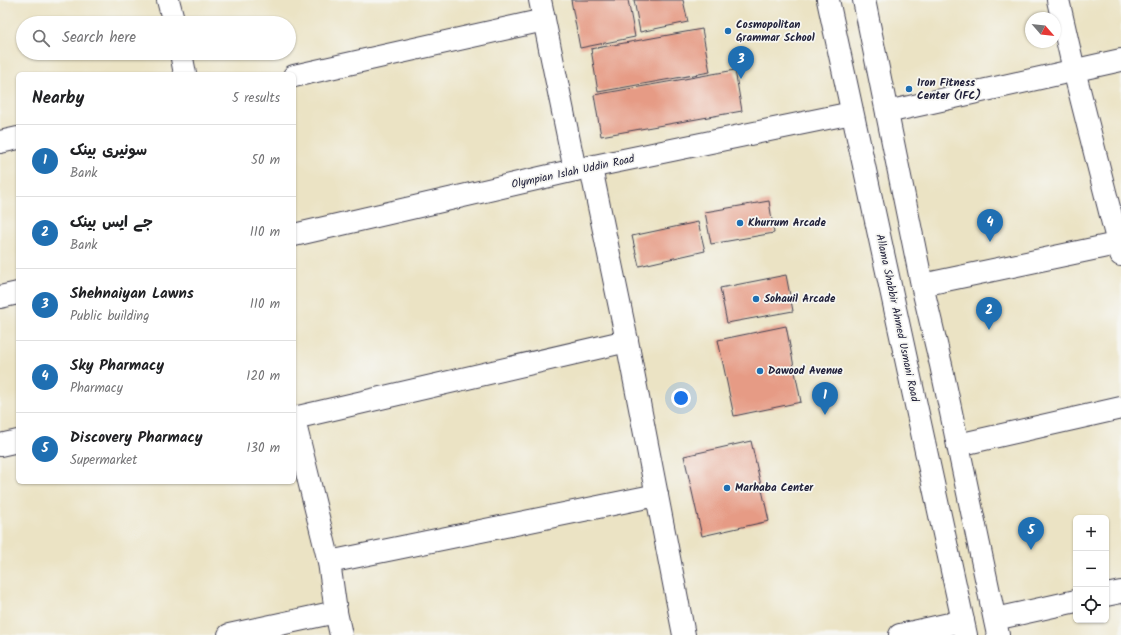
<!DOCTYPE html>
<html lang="en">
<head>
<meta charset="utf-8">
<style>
  :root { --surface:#fff; --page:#f6f6f6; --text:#202124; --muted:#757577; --line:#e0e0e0; --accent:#1f6fb2 }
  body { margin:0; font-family:Kalam,"Playpen Sans Arabic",sans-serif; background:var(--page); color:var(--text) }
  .controls { position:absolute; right:12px; bottom:12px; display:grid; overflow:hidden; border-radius:6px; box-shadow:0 1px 3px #0004 }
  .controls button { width:36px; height:36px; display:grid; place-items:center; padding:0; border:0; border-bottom:1px solid var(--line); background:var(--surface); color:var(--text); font:20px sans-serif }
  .compass { position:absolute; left:1025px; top:12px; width:36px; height:36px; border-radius:50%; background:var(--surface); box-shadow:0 1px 3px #0004; rotate:118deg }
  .you { position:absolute; left:681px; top:398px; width:14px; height:14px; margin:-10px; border:3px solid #fff; border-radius:50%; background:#1a73e8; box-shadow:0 0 0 6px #1a73e833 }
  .badge { display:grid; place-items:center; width:26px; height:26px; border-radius:50%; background:var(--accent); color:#fff; font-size:13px; font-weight:700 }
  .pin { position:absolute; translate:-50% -33px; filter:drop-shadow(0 1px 2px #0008) }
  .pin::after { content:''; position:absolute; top:21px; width:14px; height:12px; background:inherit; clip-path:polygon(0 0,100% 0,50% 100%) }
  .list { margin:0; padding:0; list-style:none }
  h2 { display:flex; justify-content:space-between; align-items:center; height:52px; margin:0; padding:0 16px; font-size:17px }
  h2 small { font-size:13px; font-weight:400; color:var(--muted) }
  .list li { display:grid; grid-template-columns:26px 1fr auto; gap:12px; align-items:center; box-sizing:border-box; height:72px; padding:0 16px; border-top:1px solid var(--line) }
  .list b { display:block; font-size:15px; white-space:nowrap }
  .list p { margin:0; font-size:13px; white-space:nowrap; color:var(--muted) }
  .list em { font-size:13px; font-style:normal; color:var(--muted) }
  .icon { flex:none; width:22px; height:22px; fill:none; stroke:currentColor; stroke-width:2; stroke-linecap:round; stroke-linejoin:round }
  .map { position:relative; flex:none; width:1121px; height:635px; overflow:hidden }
  .search { position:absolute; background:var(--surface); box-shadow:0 1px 3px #0004; left:16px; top:16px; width:280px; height:44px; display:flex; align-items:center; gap:10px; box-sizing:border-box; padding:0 14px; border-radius:22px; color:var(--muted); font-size:15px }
  .panel { position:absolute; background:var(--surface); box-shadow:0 1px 3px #0004; left:16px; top:72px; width:280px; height:412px; border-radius:6px }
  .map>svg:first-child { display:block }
  .building { fill:#e69b85 }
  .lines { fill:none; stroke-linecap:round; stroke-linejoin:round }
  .minor-casing { stroke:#403f50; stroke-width:24 }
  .major-casing { stroke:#403f50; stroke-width:24 }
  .minor { stroke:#fff; stroke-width:22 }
  .major { stroke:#fff; stroke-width:22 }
  .poi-dot { fill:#1f6fb2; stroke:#f6f6f2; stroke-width:1.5 }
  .labels { text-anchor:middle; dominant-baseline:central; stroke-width:3.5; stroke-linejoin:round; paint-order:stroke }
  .poi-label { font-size:11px; font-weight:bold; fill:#22223b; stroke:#f6f6f2; text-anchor:start }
  .street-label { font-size:11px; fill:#22223b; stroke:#f6f6f2 }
</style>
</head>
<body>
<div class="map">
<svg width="1121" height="635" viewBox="0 0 1121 635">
  <rect width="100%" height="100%" fill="#f6f6f2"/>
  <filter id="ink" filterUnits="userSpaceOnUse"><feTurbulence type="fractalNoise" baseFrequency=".025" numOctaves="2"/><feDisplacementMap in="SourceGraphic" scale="8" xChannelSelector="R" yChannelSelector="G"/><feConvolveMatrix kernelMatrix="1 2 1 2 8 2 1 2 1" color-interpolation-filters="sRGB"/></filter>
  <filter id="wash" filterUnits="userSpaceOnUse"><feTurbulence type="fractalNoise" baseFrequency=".012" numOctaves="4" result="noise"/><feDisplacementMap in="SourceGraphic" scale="16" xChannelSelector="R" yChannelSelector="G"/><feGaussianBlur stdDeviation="0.9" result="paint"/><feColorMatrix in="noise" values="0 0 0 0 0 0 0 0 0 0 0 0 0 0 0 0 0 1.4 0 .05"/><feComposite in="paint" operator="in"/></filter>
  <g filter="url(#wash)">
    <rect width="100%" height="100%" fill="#ebe3c4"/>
    <g id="blocks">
      <g class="building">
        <polygon points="571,0 628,0 635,37 580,48"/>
        <polygon points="634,0 683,0 688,22 640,32"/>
        <polygon points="702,29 710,72 598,92 591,49"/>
        <polygon points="735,70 742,111 601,136 594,95"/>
        <polygon points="769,201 774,233 711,244 705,212"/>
        <polygon points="698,222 705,251 639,266 632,236"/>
        <polygon points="786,275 793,311 727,323 720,288"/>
        <polygon points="786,326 801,402 734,416 718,340"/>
        <polygon points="751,441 769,521 702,536 684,456"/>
      </g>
    </g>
  </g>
  <g filter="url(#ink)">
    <use href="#blocks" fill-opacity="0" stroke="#403f50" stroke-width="1"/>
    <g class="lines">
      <g class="minor-casing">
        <g id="minor">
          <polyline points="168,0 174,23"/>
          <polyline points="540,0 575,170"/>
          <polyline points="1058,0 1074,70 1121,255"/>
          <polyline points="181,53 185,74"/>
          <polyline points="294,76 544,20"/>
          <polyline points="887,112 1121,60"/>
          <polyline points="0,142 18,138"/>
          <polyline points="591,168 627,341 684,635"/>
          <polyline points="294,235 575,170 852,113"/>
          <polyline points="922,285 1121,243"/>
          <polyline points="0,297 18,293"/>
          <polyline points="294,418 627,341"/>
          <polyline points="294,420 329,562 336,612 341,635"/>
          <polyline points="0,445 18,441"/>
          <polyline points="958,445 1121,408"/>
          <polyline points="329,562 657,495"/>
          <polyline points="1106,595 1121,592"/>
          <polyline points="995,619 1076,601"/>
          <polyline points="229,635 336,612"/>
          <polyline points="900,635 963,621"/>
        </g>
      </g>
      <g class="major-casing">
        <g id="major">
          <polyline points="828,0 966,635"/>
          <polyline points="864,0 922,285 941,365 998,635"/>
        </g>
      </g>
      <use href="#minor" class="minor"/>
      <use href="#major" class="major"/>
    </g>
  </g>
  <g class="poi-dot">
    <circle cx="728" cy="31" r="4"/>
    <circle cx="909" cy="89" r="4"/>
    <circle cx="740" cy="223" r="4"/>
    <circle cx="756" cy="299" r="4"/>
    <circle cx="760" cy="371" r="4"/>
    <circle cx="727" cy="488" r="4"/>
  </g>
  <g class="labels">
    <g class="poi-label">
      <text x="736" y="25">Cosmopolitan<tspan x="736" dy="13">Grammar School</tspan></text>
      <text x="917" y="83">Iron Fitness<tspan x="917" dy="13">Center (IFC)</tspan></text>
      <text x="748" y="223">Khurrum Arcade</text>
      <text x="764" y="299">Sohauil Arcade</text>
      <text x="768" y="371">Dawood Avenue</text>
      <text x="735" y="488">Marhaba Center</text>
    </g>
    <g class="street-label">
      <text transform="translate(573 172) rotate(-12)">Olympian Islah Uddin Road</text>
      <text transform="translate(897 318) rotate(78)">Allama Shabbir Ahmed Usmani Road</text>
    </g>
  </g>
</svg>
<div class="controls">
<button>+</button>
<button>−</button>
<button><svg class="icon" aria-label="locate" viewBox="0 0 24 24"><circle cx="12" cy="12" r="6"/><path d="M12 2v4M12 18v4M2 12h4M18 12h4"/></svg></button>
</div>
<svg class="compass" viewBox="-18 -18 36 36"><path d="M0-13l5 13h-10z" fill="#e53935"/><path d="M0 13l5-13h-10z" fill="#757577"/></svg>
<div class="you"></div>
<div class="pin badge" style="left:825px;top:415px">1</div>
<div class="pin badge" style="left:989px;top:330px">2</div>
<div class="pin badge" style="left:741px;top:79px">3</div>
<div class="pin badge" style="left:990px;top:242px">4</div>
<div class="pin badge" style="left:1031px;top:550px">5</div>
<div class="search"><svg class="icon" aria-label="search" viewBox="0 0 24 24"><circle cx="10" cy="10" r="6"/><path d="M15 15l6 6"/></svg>Search here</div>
<section class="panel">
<h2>Nearby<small>5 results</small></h2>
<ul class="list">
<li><span class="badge">1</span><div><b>سونیری بینک</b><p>Bank</p></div><em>50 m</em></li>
<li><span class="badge">2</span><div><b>جے ایس بینک</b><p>Bank</p></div><em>110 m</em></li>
<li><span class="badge">3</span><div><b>Shehnaiyan Lawns</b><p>Public building</p></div><em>110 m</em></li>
<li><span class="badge">4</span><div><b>Sky Pharmacy</b><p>Pharmacy</p></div><em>120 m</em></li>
<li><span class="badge">5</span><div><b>Discovery Pharmacy</b><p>Supermarket</p></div><em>130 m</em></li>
</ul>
</section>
</div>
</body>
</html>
